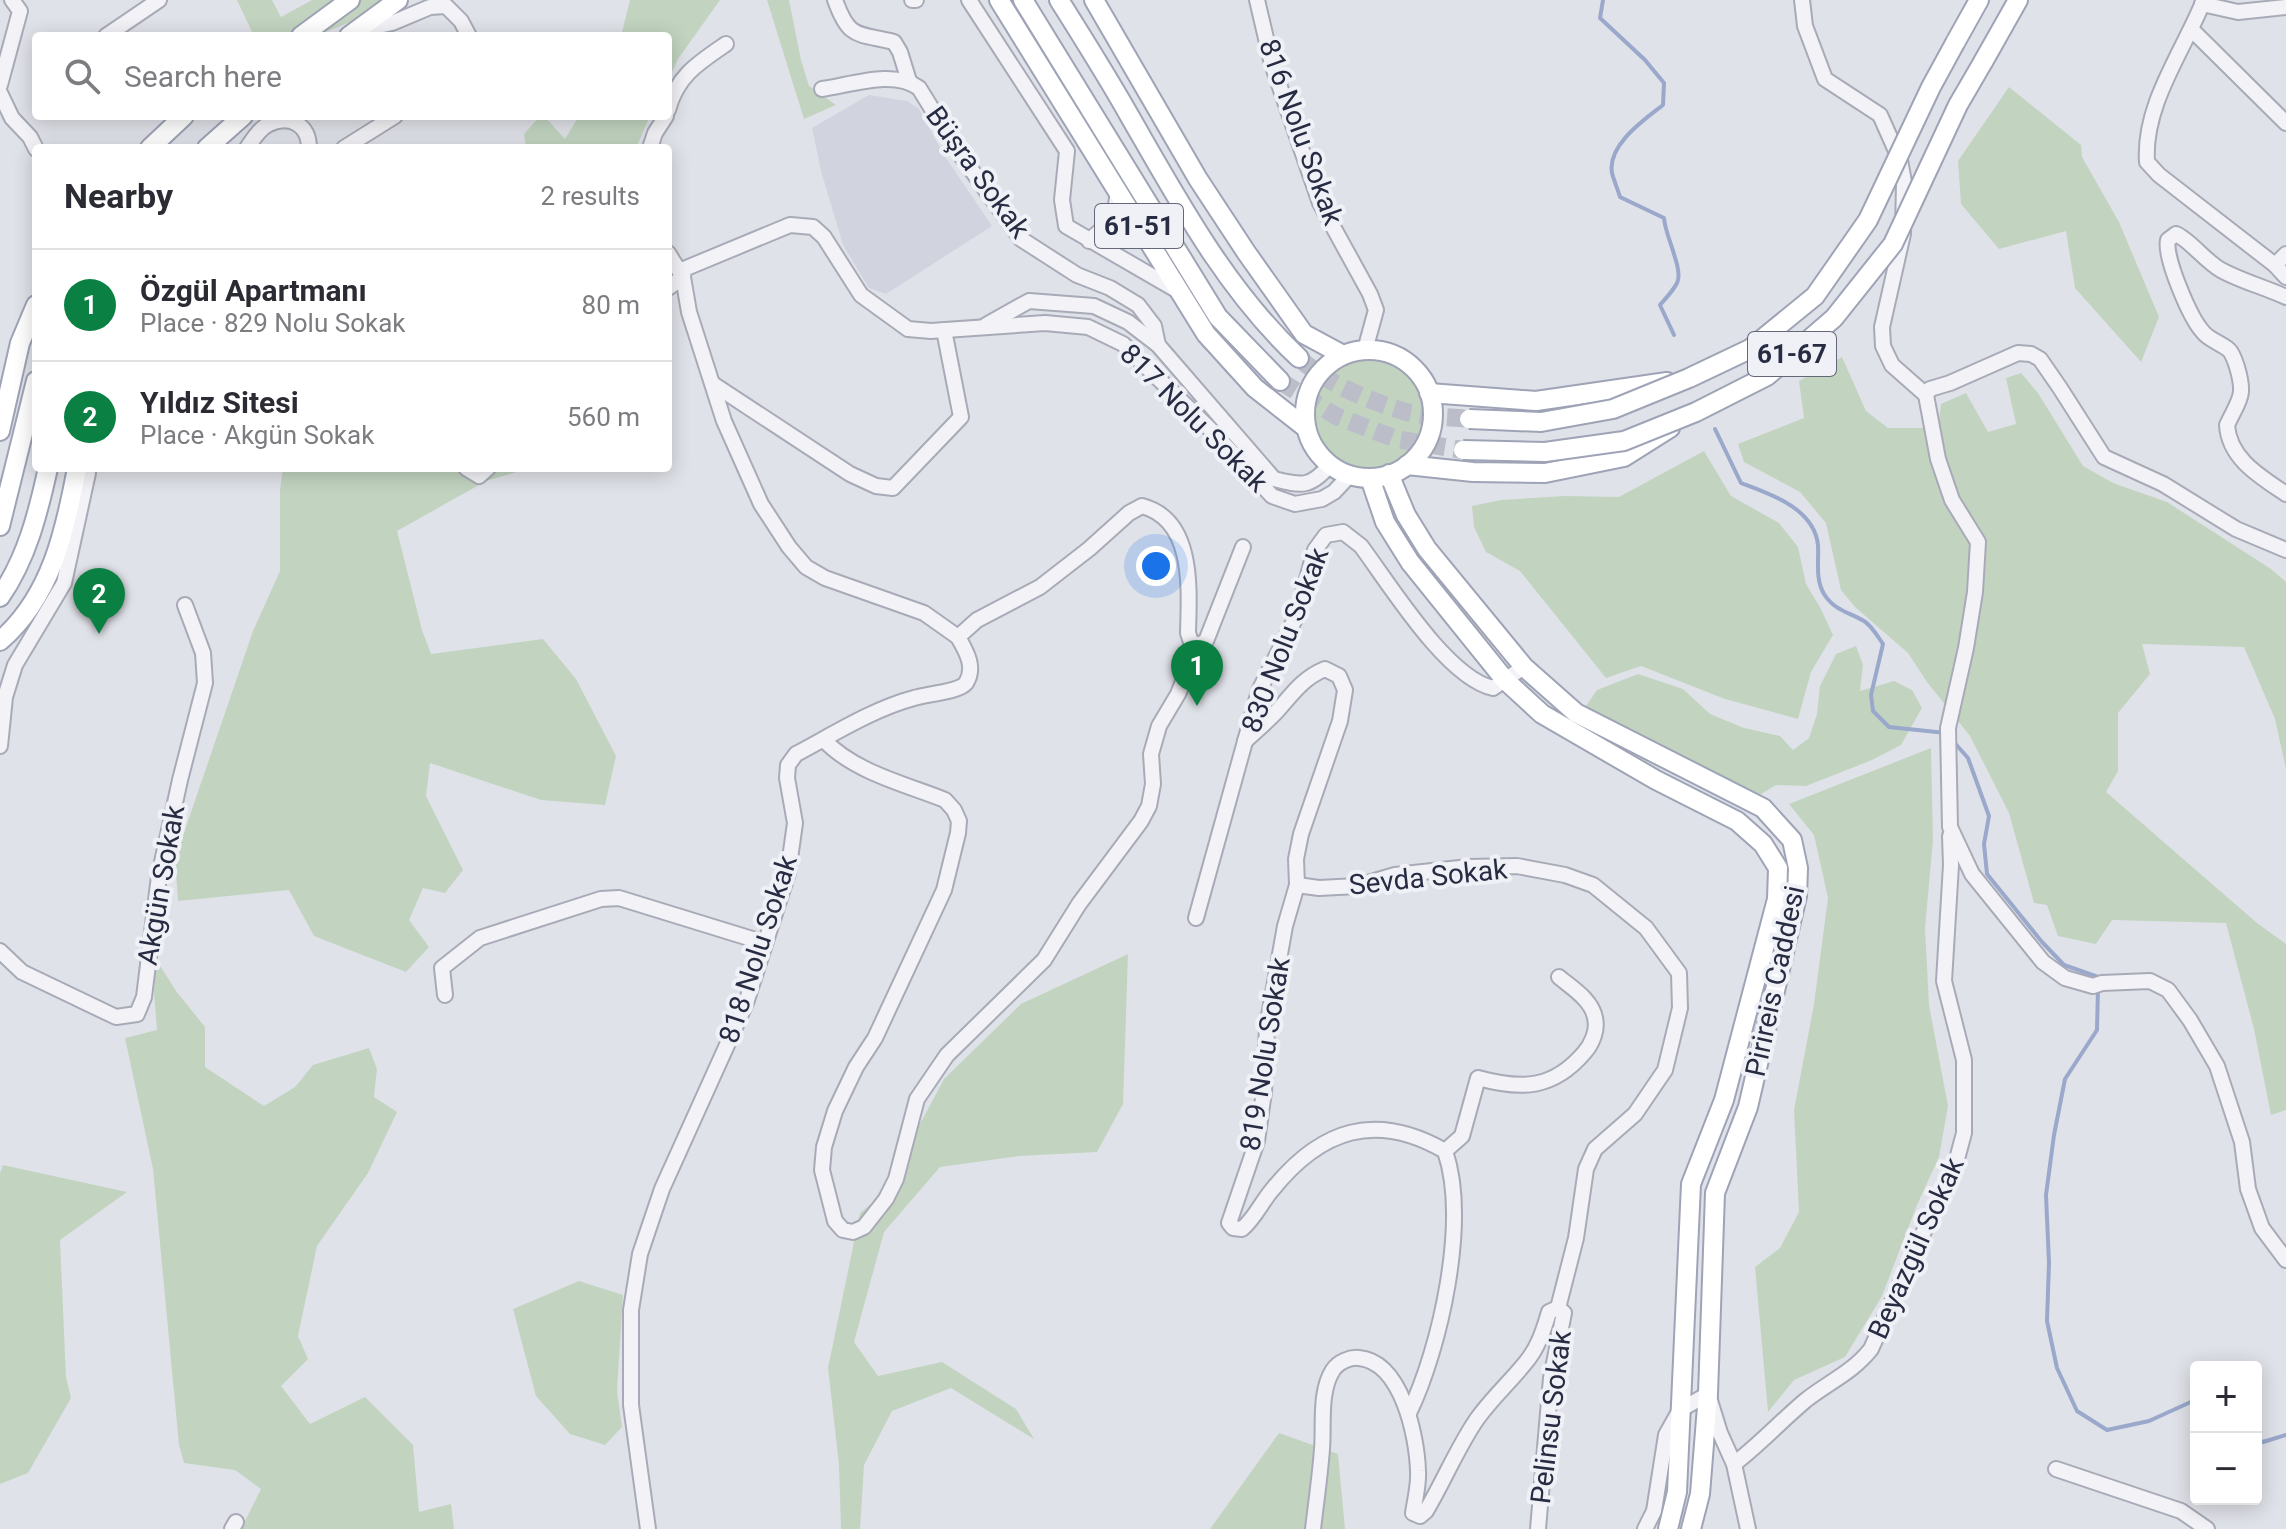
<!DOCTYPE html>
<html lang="en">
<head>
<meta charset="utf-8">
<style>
  :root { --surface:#fff; --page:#f7f7f7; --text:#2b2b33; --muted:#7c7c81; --line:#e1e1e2; --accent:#0b8043 }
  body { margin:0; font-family:Roboto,sans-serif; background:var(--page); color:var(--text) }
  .controls { position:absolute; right:24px; bottom:24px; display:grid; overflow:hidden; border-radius:8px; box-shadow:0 4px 20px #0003 }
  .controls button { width:72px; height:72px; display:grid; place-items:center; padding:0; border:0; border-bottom:2px solid var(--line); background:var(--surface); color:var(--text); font:40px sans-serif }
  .you { position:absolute; left:1156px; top:566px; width:28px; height:28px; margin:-20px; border:6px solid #fff; border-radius:50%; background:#1a73e8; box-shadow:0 0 0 12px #1a73e833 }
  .badge { display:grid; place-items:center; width:52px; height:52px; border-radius:50%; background:var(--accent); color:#fff; font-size:26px; font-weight:700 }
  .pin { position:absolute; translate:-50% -66px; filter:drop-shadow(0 2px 4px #0008) }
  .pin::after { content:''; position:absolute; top:42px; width:28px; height:24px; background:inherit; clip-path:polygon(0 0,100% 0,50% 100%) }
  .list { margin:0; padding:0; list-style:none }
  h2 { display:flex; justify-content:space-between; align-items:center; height:104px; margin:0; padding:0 32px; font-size:34px }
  h2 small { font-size:26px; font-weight:400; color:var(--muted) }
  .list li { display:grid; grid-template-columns:52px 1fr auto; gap:24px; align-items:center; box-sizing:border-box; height:112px; padding:0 32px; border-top:2px solid var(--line) }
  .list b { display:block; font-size:30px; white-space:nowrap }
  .list p { margin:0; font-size:26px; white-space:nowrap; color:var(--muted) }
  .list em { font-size:26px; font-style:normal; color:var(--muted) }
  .icon { flex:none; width:44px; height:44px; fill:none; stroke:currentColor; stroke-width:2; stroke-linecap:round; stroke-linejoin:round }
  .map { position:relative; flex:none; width:2286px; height:1529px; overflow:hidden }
  .search { position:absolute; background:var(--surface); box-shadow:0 4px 20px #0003; left:32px; top:32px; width:640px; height:88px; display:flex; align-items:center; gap:20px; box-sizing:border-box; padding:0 28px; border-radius:8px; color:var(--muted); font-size:30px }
  .panel { position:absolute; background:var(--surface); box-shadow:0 4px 20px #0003; left:32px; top:144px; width:640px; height:328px; border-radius:8px }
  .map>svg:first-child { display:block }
  .built { fill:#d1d4df }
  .green { fill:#c2d4c0 }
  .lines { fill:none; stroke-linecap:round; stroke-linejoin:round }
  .stream { stroke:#99a8cb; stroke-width:4 }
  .major-tunnel { stroke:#bbbec8; stroke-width:18; stroke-dasharray:18 9; stroke-linecap:butt }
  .minor-casing { stroke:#a8abb7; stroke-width:18 }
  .major-casing { stroke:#9ea3b6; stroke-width:22 }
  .minor { stroke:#f3f3f7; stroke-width:14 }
  .major { stroke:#fff; stroke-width:18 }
  .major-bridge-casing { stroke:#9ea3b6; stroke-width:22; stroke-linecap:butt }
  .major-bridge { stroke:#fff; stroke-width:18 }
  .labels { text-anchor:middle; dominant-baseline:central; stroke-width:8; stroke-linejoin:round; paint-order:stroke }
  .shield { fill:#eff1f7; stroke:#636778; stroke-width:2 }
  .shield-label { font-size:26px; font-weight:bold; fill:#272c42 }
  .street-label { font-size:28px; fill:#272c42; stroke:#eff1f7 }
</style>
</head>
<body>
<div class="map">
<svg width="2286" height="1529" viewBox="0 0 2286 1529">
  <rect width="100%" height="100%" fill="#e0e2e9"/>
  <polygon class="built" points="869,95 907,101 919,109 944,155 992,226 886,294 869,288 843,245 821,171 812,128"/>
  <g class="green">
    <polygon points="237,0 272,0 281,17 312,0 404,0 316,36 254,36"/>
    <polygon points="630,0 720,0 678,59 668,80 668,36 621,36"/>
    <polygon points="767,0 789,0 801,60 809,86 836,105 804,119"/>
    <polygon points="2009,87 2081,145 2082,157 2119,222 2159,317 2141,362 2075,288 2066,231 1999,249 1961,204 1958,161"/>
    <polygon points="540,116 544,116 565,139 579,116 650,116 636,148 526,148 524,134"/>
    <circle cx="1369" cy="414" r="59"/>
    <polygon points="1842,357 1866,411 1888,428 1938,428 1941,404 1966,393 1988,432 2016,424 2006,378 2021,373 2038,393 2083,466 2113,483 2167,502 2271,569 2286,582 2286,769 2275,719 2244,647 2142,644 2150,674 2118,713 2118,771 2106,792 2257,923 2286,944 2286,1110 2271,1115 2254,1029 2226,923 2112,920 2096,944 2058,936 2047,905 2034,903 2009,813 1970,736 1927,682 1908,653 1855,607 1841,590 1826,523 1800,492 1744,462 1738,444 1804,418 1799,381"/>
    <polygon points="1704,451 1731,496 1779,523 1798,547 1806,584 1821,609 1833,635 1811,672 1798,719 1725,699 1641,666 1606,678 1520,571 1486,552 1474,527 1472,506 1501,500 1565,496 1619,497"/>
    <polygon points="283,468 530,468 486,481 397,531 422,630 431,654 543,639 576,679 616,756 605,805 541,800 430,763 426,796 463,870 445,893 423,888 409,920 429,947 406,972 314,936 289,890 178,901 175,859 253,631 280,571 280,490"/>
    <polygon points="1856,646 1863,665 1860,691 1894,681 1912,690 1922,708 1901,745 1872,760 1806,786 1776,785 1758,796 1584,709 1597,690 1638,674 1683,689 1710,714 1744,728 1780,736 1793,750 1809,738 1817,714 1820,686 1836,654"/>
    <polygon points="1931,748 1933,840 1925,928 1929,1005 1948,1106 1939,1157 1917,1205 1882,1296 1845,1357 1794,1380 1768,1412 1755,1267 1780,1248 1799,1212 1794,1110 1814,1004 1828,898 1814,835 1789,804"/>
    <polygon points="1128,954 1123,1104 1097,1152 1019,1156 940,1167 884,1232 854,1342 878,1376 942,1362 1016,1409 1034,1439 951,1388 892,1411 864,1465 860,1529 841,1529 839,1465 828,1368 860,1213 882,1195 944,1079 1021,1004"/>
    <polygon points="156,959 176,991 205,1027 205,1067 264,1106 295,1087 313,1065 369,1048 377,1069 374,1097 397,1112 368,1173 317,1246 298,1336 308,1359 281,1386 310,1424 365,1397 413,1445 419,1512 451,1504 454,1529 241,1529 261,1489 235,1470 184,1463 179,1445 153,1169 125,1038 157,1030 154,992"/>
    <polygon points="3,1165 127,1192 60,1240 66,1377 71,1398 28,1473 0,1484 0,1173"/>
    <polygon points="579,1281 623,1295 617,1391 622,1427 605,1445 570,1434 536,1396 513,1309"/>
    <polygon points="1279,1433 1338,1454 1345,1529 1210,1529"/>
  </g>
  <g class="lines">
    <g class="stream">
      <path d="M1603 0 1600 18 1645 60 1664 83 1663 105C1644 120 1607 145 1612 173 1614 181 1618 190 1620 197L1664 218C1665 236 1684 270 1677 283 1673 291 1666 298 1660 305L1674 335"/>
      <path d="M1715 429 1741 483C1770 494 1814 508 1818 545 1819 561 1815 579 1824 594 1834 610 1848 612 1864 621 1872 626 1878 637 1883 644L1871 695 1873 711 1889 727 1946 733"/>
      <polyline points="1952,740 1968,758 1989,816 1984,844 1987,874 2042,942 2064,965 2098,977 2098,979"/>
      <polyline points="2098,988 2097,1030 2065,1079 2054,1135 2046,1195 2049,1263 2047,1321 2057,1368 2077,1411 2107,1430 2149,1421 2193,1401 2196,1402"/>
      <polyline points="2256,1438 2263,1442 2286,1435"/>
    </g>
    <g class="major-tunnel">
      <path d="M1299 358C1327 384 1370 401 1406 412 1426 417 1449 417 1469 419"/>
      <polyline points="1280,381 1336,416 1396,439 1463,450"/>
    </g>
    <g class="minor-casing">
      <g id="minor">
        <path d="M835 0C849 39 856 33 894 42L900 52 909 81"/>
        <polyline points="912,0 916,0"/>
        <polyline points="969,0 1067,151 1062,200 1066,226 1178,291"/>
        <polyline points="1257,0 1272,64 1320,203 1370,294 1376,310 1365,350"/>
        <polyline points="1802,0 1805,26 1825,79 1880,115 1900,160 1904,182 1903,234 1882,327 1883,346 1892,365 1926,395 1938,459 1952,500 1978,542 1975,592 1966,648 1948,728 1950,827 1972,874 2043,962 2065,978 2093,986 2102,983 2150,981 2168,990 2190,1020 2217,1066 2242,1142 2248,1189 2262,1228 2286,1260"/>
        <path d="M2204 0C2183 52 2143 105 2147 162L2159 175 2275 265 2286 277"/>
        <polyline points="2202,4 2238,12 2286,7"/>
        <polyline points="360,30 392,23 430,7 446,6 461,21 469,36"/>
        <polyline points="2192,30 2286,123"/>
        <polyline points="106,36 159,0"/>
        <polyline points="0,85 20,11 12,0"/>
        <path d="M822 89C851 85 894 69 919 88L960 154 1021 239 1077 275 1110 288 1138 305 1154 326 1158 345"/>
        <polyline points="0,93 12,118 30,137 36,149"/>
        <path d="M668 110C677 76 698 63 726 44"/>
        <path d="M247 148C253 139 260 128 269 124 290 114 309 125 309 148"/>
        <polyline points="344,148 395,116"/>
        <polyline points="650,148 655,133 666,116"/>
        <polyline points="1089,241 1114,218 1118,191"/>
        <polyline points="668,253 683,277 689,312 724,421 761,504 789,547 806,567 825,578 924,613 958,637"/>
        <polyline points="2275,265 2286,254"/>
        <polyline points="668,288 683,277 684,269 790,225 813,227 824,237 861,295 908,329 931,331 1045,323 1088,327 1123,344 1212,431 1272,496 1295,504 1322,499 1334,492 1350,475"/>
        <path d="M2286 297C2264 287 2241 281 2221 270 2205 261 2190 240 2176 234L2168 240C2164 257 2190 318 2203 332 2209 340 2221 343 2229 350 2233 354 2235 361 2237 367 2246 397 2239 399 2227 425 2229 459 2261 477 2286 494"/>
        <path d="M986 325 1029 301 1094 306 1128 322 1158 345 1274 479C1302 486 1310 488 1330 465"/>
        <polyline points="713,384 850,474 876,486 893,488 961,417 944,330"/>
        <polyline points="1926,395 1930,389 1950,383 2018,353 2031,354 2040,359 2060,388 2104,457 2163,484 2236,529 2286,550"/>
        <polyline points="466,468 479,476 488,468"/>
        <polyline points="1198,645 1206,641 1243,547"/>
        <path d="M824 740C854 772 905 784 945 800L954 810 959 821 958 833 944 890 875 1038 856 1067 835 1111 824 1147 822 1170 835 1221 843 1230 853 1232 864 1227 886 1199 896 1179 917 1099 947 1055 1044 960 1079 904 1141 821 1149 806 1153 784 1151 754 1159 726 1178 694 1198 645"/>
        <path d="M1245 741C1256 731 1268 721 1278 710 1293 693 1303 678 1325 669L1339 676 1345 690 1340 721 1301 834 1296 859 1297 885 1285 926 1267 1027 1264 1092 1257 1141 1229 1223 1233 1228 1242 1229C1255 1218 1261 1203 1272 1190 1321 1129 1376 1111 1445 1151 1469 1221 1440 1349 1409 1413"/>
        <polyline points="0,746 5,697 15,665 64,583 88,473"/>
        <polyline points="1297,885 1319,888 1358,886 1395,875 1469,867 1517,866 1565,875 1593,885 1646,928 1679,973 1680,1008 1665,1070 1635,1114 1595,1149 1586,1169 1576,1238 1558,1308"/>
        <path d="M1196 918 1259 691 1297 615 1315 550 1326 535 1343 532 1361 546C1390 585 1447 678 1493 688L1524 667"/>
        <polyline points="0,951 22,972 116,1017 137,1014 144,997 159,876 180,780 205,683 203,653 185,605"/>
        <polyline points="445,995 442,968 480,938 601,899 619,898 765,943"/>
        <path d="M1445 1151 1462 1136 1478 1078C1522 1090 1553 1089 1584 1053 1592 1044 1598 1030 1595 1018 1592 1000 1572 988 1559 977"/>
        <path d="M1734 1464C1760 1444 1781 1421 1806 1400 1829 1382 1853 1372 1871 1349L1934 1209 1953 1174 1964 1133V1060L1944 981 1951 865 1950 836"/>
        <polyline points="2056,1469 2181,1511 2207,1529"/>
        <polyline points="232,1529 236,1522"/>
        <path d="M648 1529 631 1405V1310L640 1254 662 1189 746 1003 788 873 795 823 787 778 788 765 796 754C834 734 873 709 914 698 926 694 959 692 966 683 976 667 966 651 958 637L977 620 1040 587 1089 549 1129 513 1142 506C1195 520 1189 590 1188 633L1191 642 1198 645"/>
        <path d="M1313 1529C1316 1503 1320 1476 1322 1449 1324 1426 1319 1391 1333 1370 1338 1362 1350 1357 1359 1358 1402 1362 1417 1437 1418 1471 1419 1484 1415 1500 1413 1513L1420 1516 1426 1511C1444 1481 1457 1448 1477 1419 1492 1398 1510 1382 1526 1362 1538 1348 1544 1329 1549 1312L1558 1308"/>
        <polyline points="1538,1529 1551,1378 1564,1313 1558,1308"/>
        <polyline points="1645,1529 1654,1511 1666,1435 1680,1410 1708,1394 1720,1433 1734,1464 1748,1529"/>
      </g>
    </g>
    <g class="major-casing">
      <g id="major">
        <polyline points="999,0 1206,334 1255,388 1306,428"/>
        <polyline points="1023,0 1218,317 1280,381"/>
        <path d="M1059 0C1083 38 1107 76 1129 115 1178 200 1226 290 1299 358"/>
        <polyline points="1094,0 1198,179 1246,252 1304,334 1343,355"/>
        <polyline points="301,36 350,0"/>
        <polyline points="349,36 398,0"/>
        <polyline points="1955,43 1979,0"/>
        <polyline points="1983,62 2018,0"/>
        <polyline points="150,148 184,116"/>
        <polyline points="207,148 243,116"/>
        <circle cx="1369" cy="414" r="64"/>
        <polyline points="1429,393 1536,401 1667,382"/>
        <polyline points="0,431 20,343 36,305"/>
        <polyline points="1407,465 1473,472 1545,473 1624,457 1670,428"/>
        <polyline points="1389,474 1406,515 1427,549 1524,667 1576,713 1763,808 1792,840 1798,868 1797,896 1748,1107 1715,1193 1708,1394 1700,1494 1691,1529"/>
        <polyline points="1370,478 1385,522 1410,562 1505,680 1542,714 1656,780 1737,821 1763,844 1778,868 1777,899 1724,1100 1691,1184 1677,1492 1668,1529"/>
        <polyline points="0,526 36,381"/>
        <path d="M0 597C27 558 38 513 48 468"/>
        <path d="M0 641C51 597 65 532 77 468"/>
      </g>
    </g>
    <use href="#minor" class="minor"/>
    <use href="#major" class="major"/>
    <g class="major-bridge-casing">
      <g id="major-bridge">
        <polyline points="1469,419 1541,422 1613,409 1689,378 1750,349 1815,296 1868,220 1931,87 1955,43"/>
        <polyline points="1463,450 1545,452 1624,441 1696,412 1767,376 1834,318 1893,244 1958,105 1983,62"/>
      </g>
    </g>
    <use href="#major-bridge" class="major-bridge"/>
  </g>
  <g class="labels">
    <g class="shield">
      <rect x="1095" y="204" width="88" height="44" rx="6"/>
      <rect x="1748" y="332" width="88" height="44" rx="6"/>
    </g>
    <g class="shield-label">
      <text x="1139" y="226">61-51</text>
      <text x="1792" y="354">61-67</text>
    </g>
    <g class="street-label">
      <text transform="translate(1301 132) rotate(70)">816 Nolu Sokak</text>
      <text transform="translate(978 172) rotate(54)">Büşra Sokak</text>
      <text transform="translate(1194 418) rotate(45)">817 Nolu Sokak</text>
      <text transform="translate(1285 640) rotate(-69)">830 Nolu Sokak</text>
      <text transform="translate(1428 877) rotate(-6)">Sevda Sokak</text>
      <text transform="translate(161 885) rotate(-80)">Akgün Sokak</text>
      <text transform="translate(758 949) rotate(-72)">818 Nolu Sokak</text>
      <text transform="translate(1775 981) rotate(-78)">Pirireis Caddesi</text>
      <text transform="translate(1265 1054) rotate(-81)">819 Nolu Sokak</text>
      <text transform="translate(1916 1248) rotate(-66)">Beyazgül Sokak</text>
      <text transform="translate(1551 1417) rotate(-83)">Pelinsu Sokak</text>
    </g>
  </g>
</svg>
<div class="controls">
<button>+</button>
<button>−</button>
</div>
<div class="you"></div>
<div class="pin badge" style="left:1197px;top:706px">1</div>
<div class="pin badge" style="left:99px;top:634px">2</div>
<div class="search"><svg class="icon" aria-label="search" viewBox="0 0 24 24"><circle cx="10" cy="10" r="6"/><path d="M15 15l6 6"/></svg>Search here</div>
<section class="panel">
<h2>Nearby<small>2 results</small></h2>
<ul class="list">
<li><span class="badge">1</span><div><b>Özgül Apartmanı</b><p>Place · 829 Nolu Sokak</p></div><em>80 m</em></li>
<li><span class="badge">2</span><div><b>Yıldız Sitesi</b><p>Place · Akgün Sokak</p></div><em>560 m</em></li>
</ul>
</section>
</div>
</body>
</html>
